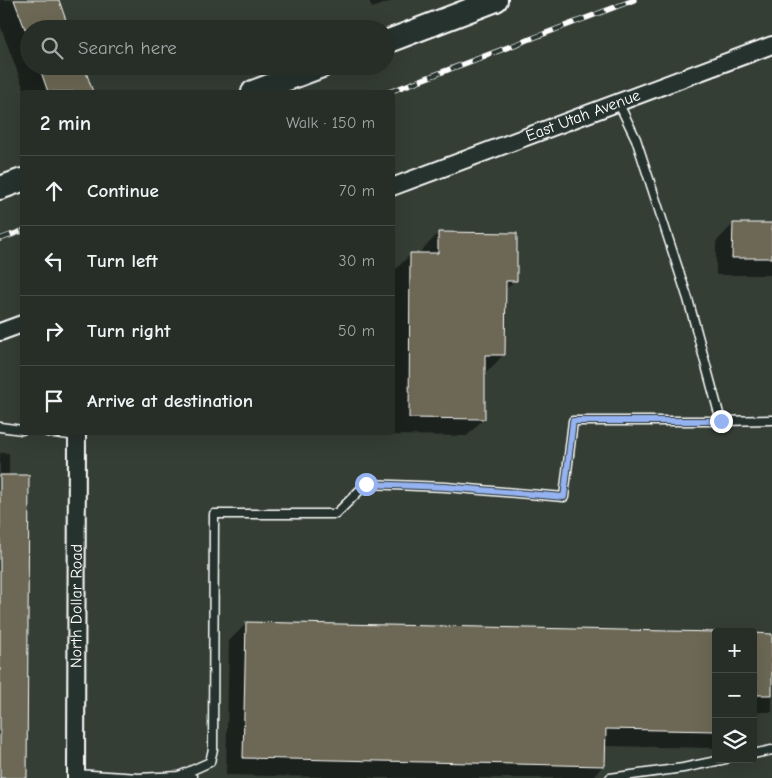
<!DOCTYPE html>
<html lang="en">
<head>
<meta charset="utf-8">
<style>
  :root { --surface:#272e28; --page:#333a34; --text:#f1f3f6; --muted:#a4a8a8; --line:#434a45 }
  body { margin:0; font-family:"Comic Neue",sans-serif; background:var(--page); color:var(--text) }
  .controls { position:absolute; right:15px; bottom:15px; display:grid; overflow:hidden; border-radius:5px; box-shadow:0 5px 20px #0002 }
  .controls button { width:45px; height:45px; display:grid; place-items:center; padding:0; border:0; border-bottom:1px solid var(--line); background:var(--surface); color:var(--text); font:25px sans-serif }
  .stop { position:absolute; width:15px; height:15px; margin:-11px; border:4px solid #95b2f1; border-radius:50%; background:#fff }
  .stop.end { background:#95b2f1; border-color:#fff; box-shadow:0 1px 5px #0008 }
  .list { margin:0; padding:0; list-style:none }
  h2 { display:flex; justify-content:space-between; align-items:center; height:65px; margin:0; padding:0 20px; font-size:21px }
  h2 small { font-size:16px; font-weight:400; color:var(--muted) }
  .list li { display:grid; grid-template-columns:32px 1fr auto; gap:15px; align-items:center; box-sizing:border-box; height:70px; padding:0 20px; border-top:1px solid var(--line) }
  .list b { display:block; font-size:19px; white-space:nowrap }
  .list em { font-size:16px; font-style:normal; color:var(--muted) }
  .icon { flex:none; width:28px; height:28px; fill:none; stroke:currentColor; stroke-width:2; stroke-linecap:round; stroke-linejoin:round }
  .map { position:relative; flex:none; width:772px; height:778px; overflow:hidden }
  .search { position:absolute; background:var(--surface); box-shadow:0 5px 20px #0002; left:20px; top:20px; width:375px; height:55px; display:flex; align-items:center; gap:12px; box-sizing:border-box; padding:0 18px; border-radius:28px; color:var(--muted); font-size:19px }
  .panel { position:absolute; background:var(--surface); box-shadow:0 5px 20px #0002; left:20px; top:90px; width:375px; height:345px; border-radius:5px }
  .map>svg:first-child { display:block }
  .shadow { fill:#0007 }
  .building { fill:#6c6855; stroke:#fff }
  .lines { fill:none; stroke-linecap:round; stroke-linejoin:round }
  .lane-casing { stroke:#fff; stroke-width:11 }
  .street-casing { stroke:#fff; stroke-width:20 }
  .secondary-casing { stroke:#fff; stroke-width:26 }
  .lane { stroke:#26332d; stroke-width:8 }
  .street { stroke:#26332d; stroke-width:16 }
  .secondary { stroke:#26332d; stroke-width:22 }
  .rail-casing { stroke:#fff; stroke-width:5.5 }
  .rail { stroke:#26332d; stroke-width:4; stroke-dasharray:11; stroke-linecap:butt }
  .route { stroke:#95b2f1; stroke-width:6 }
  .labels { text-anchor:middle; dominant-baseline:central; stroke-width:4.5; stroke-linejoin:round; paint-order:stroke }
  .street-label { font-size:16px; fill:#fff; stroke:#26332d }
</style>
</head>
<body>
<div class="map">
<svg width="772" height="778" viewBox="0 0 772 778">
  <rect width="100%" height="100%" fill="#343e35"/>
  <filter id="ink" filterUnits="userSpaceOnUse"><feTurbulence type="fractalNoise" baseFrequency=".02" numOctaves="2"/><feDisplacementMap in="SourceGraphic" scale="10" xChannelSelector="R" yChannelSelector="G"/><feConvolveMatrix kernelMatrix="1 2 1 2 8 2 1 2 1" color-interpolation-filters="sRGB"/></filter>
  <g filter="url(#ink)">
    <g class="shadow">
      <polygon points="0,0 57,0 29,29 29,66 82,66 92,92 25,92 0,25"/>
      <polygon points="369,0 395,0 372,8"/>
      <polygon points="733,224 772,225 772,275 716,275 716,242"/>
      <polygon points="438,234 515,280 504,291 504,354 487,372 484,372 484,418 467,436 392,435 393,272 411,254 421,255 421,251"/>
      <polygon points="0,453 9,453 9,476 25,778 0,778"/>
      <polygon points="246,624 716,634 716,748 604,746 604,765 591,778 382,778 226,775 229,641"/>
      <polygon points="753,634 772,635 772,712 753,712"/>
    </g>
    <g class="building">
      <polygon points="14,0 59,0 69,29 25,29"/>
      <polygon points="39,66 84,66 93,92 48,92"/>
      <polygon points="733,223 772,223 772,258 732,258"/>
      <polygon points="438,232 517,233 517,281 506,281 505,355 485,355 485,419 409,418 410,253 438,253"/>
      <polygon points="0,475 29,475 27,778 0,778"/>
      <polygon points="246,622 716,632 716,731 606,729 605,766 243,758"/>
      <polygon points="753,633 772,634 772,695 753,695"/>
    </g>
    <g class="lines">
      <g class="lane-casing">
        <g id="lane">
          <polyline points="721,421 772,420"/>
          <polyline points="0,427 22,430"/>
          <polyline points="47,432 77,436"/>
          <polyline points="753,754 772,750"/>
          <polyline points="76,774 139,778 179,776 210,762 213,749 214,514 336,514 366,484 446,487 564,497 573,421 721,421 688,299 636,139 618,102"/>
          <polyline points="179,776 193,778"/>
          <polyline points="610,778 683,768 726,759"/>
        </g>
      </g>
      <g class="street-casing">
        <g id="street">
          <path id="s1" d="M392 187 772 45"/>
          <polyline points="0,332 22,324"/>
          <path id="s2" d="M76 778 77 432"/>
        </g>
      </g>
      <g class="secondary-casing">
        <g id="secondary">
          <polyline points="386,42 496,0"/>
          <polyline points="253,92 322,66"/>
          <polyline points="0,188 22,180"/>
        </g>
      </g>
      <use href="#lane" class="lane"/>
      <use href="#street" class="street"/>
      <use href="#secondary" class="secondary"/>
      <g class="rail-casing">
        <g id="rail">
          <polyline points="389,92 634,0"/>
          <polyline points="0,239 22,231"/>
        </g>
      </g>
      <use href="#rail" class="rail"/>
    </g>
  </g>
  <g class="lines" filter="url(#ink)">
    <polyline class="route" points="366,484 446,487 564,497 573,421 721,421"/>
  </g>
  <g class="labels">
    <g class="street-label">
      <text stroke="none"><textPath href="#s1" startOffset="204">East Utah Avenue</textPath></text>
      <text stroke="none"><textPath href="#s2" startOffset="172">North Dollar Road</textPath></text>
    </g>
  </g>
</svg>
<div class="controls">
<button>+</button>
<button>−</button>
<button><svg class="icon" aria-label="layers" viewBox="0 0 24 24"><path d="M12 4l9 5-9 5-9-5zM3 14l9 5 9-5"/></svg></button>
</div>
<div class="stop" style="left:366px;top:484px"></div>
<div class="stop end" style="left:721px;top:421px"></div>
<div class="search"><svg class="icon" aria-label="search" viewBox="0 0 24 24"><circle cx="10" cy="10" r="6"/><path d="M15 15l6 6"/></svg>Search here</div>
<section class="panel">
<h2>2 min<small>Walk · 150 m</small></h2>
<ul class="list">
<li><svg class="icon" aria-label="ahead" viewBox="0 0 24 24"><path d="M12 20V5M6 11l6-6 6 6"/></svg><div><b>Continue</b></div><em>70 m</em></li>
<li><svg class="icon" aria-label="left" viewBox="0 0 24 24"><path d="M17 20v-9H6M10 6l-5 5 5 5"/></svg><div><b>Turn left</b></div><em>30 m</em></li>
<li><svg class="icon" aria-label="right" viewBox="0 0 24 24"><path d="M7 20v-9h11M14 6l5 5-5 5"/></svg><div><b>Turn right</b></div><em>50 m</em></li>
<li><svg class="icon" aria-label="arrive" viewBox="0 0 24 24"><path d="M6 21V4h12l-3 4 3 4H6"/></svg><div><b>Arrive at destination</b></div></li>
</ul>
</section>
</div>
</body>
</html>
